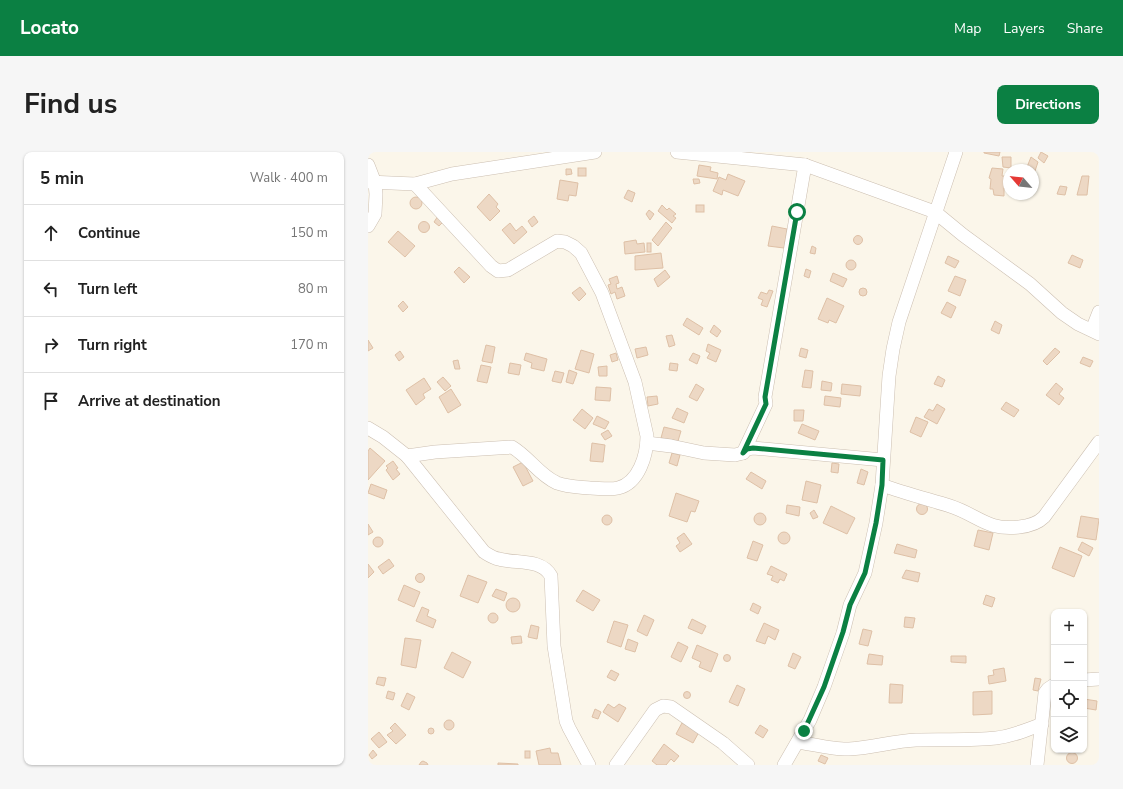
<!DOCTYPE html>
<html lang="en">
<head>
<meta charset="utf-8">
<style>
  :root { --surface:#fff; --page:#f6f6f6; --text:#222; --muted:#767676; --line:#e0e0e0; --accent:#0b8043 }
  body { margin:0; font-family:"Nunito Sans",sans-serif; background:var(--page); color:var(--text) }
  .controls { position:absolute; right:12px; bottom:12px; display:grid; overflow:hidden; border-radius:8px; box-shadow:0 1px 3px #0004 }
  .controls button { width:36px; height:36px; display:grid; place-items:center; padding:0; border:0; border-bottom:1px solid var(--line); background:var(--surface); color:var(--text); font:20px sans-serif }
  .compass { position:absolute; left:635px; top:12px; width:36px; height:36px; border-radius:50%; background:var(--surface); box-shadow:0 1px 3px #0004; rotate:298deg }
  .stop { position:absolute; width:12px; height:12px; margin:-9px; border:3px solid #0b8043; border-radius:50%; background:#fff }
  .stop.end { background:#0b8043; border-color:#fff; box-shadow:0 1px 4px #0008 }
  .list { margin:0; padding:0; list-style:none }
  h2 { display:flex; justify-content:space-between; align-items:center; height:52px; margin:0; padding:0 16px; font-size:17px }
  h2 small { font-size:13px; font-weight:400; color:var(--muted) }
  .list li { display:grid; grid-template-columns:26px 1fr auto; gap:12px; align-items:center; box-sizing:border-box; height:56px; padding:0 16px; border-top:1px solid var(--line) }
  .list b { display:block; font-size:15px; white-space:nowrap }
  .list em { font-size:13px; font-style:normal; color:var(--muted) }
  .icon { flex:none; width:22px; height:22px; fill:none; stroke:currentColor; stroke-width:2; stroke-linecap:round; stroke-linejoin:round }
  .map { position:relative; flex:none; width:731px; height:613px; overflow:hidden; border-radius:8px }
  header { display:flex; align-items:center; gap:24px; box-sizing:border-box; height:56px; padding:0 20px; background:var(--accent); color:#fff }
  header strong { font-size:19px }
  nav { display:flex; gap:22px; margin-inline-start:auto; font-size:14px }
  .intro { display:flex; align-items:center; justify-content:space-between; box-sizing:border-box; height:96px; padding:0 24px }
  h1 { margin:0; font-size:28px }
  .button { padding:10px 18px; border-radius:8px; background:var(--accent); color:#fff; font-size:14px; font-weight:700 }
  main { display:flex; gap:24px; padding:0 24px }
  aside { flex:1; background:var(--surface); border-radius:8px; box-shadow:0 1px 3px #0004 }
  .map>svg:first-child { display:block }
  .building { fill:#edd8c4; stroke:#dec0a6 }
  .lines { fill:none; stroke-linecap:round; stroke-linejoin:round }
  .street-casing { stroke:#ccbfb1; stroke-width:14 }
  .street { stroke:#fff; stroke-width:13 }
  .route { stroke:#0b8043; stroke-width:5 }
</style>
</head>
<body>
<header>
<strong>Locato</strong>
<nav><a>Map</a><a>Layers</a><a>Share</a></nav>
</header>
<div class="intro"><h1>Find us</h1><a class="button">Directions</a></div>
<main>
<aside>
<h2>5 min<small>Walk · 400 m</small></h2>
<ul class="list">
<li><svg class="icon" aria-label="ahead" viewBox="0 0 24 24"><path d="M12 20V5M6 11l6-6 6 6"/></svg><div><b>Continue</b></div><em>150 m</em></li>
<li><svg class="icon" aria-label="left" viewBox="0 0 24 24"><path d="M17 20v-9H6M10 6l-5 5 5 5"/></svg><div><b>Turn left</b></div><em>80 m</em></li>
<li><svg class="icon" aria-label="right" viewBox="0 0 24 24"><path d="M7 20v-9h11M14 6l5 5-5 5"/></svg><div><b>Turn right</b></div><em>170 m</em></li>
<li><svg class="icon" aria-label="arrive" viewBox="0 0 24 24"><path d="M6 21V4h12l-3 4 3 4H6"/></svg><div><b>Arrive at destination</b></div></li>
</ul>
</aside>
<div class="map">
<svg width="731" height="613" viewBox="0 0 731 613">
  <rect width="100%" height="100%" fill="#fbf6ea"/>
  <g class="building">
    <polygon points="616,0 632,0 631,4 616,1"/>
    <polygon points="673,0 680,4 676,11 670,6"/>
    <polygon points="634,5 643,5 643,16 635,15"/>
    <polygon points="663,5 670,10 667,19 659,15"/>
    <polygon points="331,13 343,15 342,19 350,21 349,27 329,24"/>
    <rect x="210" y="16" width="8" height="8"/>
    <polygon points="624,16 635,17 634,24 639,24 638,29 640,29 639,37 636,36 636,44 626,43 625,37 622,37 623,27 621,26"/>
    <polygon points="198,17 203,17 204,22 198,23"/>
    <polygon points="360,22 377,29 370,44 355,38 354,43 345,39 351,25 358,28"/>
    <polygon points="714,24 721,24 719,43 709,43"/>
    <polygon points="325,27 331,27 332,31 326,32"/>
    <polygon points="192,28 210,31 208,44 201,43 200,49 189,47"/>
    <polygon points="692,34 699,35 697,43 689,42"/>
    <polygon points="260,38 267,41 264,50 256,46"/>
    <polygon points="121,42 130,52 128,55 132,59 122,69 109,55"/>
    <circle cx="48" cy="51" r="6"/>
    <polygon points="294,53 299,58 301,56 308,62 305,64 308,66 304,71 290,59"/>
    <rect x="328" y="53" width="8" height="7"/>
    <polygon points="281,58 286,62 282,68 278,62"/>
    <polygon points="70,64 76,69 71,74 66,70"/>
    <polygon points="166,64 170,70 164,75 160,69"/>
    <circle cx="56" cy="75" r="5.5"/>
    <polygon points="298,70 304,76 290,94 284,88"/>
    <polygon points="142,71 148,79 154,74 159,80 146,92 134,78"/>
    <polygon points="404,74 419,77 416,96 400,94"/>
    <polygon points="30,79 47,94 37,105 20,90"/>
    <circle cx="490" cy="88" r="4.5"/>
    <polygon points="268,88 269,92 276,91 277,100 257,102 256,90"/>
    <rect x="279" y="91" width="4" height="9"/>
    <polygon points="444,94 448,96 447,102 442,101"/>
    <polygon points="293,101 295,116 267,118 267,104"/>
    <polygon points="704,103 715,108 712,116 700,111"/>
    <polygon points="580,104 591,109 587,116 577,111"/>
    <circle cx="483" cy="113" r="5"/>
    <polygon points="91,115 102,125 96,131 86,120"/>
    <polygon points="438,117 443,119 441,126 436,124"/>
    <polygon points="297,118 302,125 290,135 286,127"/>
    <polygon points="465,121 479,127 475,135 462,129"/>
    <polygon points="249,124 251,131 248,132 249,137 254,135 257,144 249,147 247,140 243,142 240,133 243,132 241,127"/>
    <polygon points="587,124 598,128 592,144 580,139"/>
    <polygon points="212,135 218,142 211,149 204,141"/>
    <circle cx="495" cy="140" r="4"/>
    <polygon points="401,138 405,139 399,155 393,153 395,148 390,146 393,140 399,142"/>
    <polygon points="459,146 476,154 468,171 461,168 460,171 450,167"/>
    <polygon points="35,149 40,155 35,160 30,154"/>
    <polygon points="579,150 588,155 583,166 573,161"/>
    <polygon points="319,166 335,176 331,183 315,173"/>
    <polygon points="627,169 634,173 631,182 623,178"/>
    <polygon points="346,173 353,179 349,185 342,180"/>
    <polygon points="304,183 307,193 301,195 298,184"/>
    <polygon points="0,188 5,196 0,199"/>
    <polygon points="340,192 353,198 348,210 339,206 342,201 338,199"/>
    <polygon points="118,193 127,195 124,211 114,209"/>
    <polygon points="278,195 280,203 269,206 267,197"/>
    <polygon points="433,196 440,198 438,206 431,204"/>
    <polygon points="687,196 692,200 679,213 675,209"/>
    <polygon points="213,198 226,202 221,221 207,217"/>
    <polygon points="32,199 36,205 31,209 27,203"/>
    <polygon points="158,201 179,207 176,219 163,216 164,211 156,208"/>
    <polygon points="248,201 250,208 244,210 242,203"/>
    <polygon points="325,201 332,204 329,212 321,208"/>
    <polygon points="715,205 725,209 722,215 712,211"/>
    <polygon points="90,208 92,217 87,217 85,209"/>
    <polygon points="142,211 153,213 151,223 140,221"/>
    <polygon points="302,211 310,212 309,219 301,218"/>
    <polygon points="113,213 123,215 119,231 109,229"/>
    <polygon points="239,214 239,224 231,224 230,215"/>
    <polygon points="201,218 209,221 205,232 198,230"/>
    <polygon points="437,218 445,219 443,236 434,235"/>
    <polygon points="187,219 196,221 193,231 184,229"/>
    <polygon points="570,224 577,228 574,235 566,232"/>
    <polygon points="75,225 83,234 77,239 69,230"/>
    <polygon points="56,226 63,237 55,242 57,246 48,253 38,238"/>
    <polygon points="454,229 464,231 463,239 453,238"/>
    <polygon points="688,231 695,237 691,242 696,246 691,253 678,243"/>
    <polygon points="328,232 336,237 329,249 321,245"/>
    <polygon points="474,232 493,234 492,244 473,242"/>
    <polygon points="228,235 243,236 242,249 227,248"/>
    <polygon points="83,237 93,253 80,261 71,245"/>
    <polygon points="289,244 290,252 280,254 279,245"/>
    <polygon points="457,244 473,246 472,255 456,253"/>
    <polygon points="638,250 651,258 646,265 633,257"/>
    <polygon points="569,252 577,257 569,272 556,265 561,257 565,259"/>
    <polygon points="309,256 320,261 316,271 304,266"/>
    <polygon points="214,257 225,266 217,277 205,268"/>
    <polygon points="426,258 436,258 435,269 426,269"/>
    <polygon points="229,264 241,270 237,277 225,272"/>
    <polygon points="548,265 560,270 553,285 542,280"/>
    <polygon points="434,272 451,279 447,288 430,281"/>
    <polygon points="296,275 313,279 310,289 293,286"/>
    <polygon points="240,278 244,284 237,288 233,282"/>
    <polygon points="224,291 237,293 235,310 222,309"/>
    <polygon points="2,296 17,309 0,328 0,299"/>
    <polygon points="304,301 312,303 309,314 301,311"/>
    <polygon points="25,309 30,316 28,317 32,322 25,328 18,318 20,316 18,314"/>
    <polygon points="155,310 165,329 155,334 145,315"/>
    <polygon points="464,311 471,312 470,321 463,320"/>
    <polygon points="493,317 500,320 496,333 489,331"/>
    <polygon points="383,320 398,329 394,337 378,327"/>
    <polygon points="438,329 453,333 449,351 434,348"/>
    <polygon points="3,332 19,338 16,347 0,341"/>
    <polygon points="308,341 331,349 327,360 323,359 319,370 301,364"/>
    <circle cx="554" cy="357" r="5.5"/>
    <polygon points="419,353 432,355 431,364 418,361"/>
    <polygon points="463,354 487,366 479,382 455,371"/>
    <polygon points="446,358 450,365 445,367 442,361"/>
    <circle cx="392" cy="367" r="6"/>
    <circle cx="239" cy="368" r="5"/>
    <polygon points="713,364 731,367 728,388 709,385"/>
    <polygon points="0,372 5,380 0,383"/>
    <polygon points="610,378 625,381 621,398 606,394"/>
    <circle cx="416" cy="386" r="6"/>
    <polygon points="316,381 324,392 312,400 308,394 312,391 309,386"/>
    <circle cx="10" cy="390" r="5"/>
    <polygon points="385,389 395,393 389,409 379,406"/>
    <polygon points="714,390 725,396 721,404 710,398"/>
    <polygon points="529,392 549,398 547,406 526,401"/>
    <polygon points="692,395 714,404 706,425 684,416"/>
    <polygon points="21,407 26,414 15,422 10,415"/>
    <polygon points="0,412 6,420 0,426"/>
    <polygon points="403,414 419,422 416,429 412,427 410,431 403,428 405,424 399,422"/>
    <polygon points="538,418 552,421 550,430 534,426"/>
    <circle cx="52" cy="426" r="4.5"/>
    <polygon points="100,423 119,430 110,451 92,444"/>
    <polygon points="36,433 52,440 46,455 30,448"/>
    <polygon points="128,437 139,441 136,449 124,444"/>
    <polygon points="215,438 232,448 225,459 208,449"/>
    <polygon points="618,443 627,446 624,455 615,452"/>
    <circle cx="145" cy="453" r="7"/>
    <polygon points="385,451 393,455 390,462 382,458"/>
    <polygon points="54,455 61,458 59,464 68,468 65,476 48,469"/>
    <circle cx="125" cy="466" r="5"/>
    <polygon points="276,463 286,468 279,484 269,479"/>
    <polygon points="537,465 547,466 545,476 536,475"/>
    <polygon points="324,467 338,474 334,482 320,476"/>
    <polygon points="246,469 260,473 253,495 239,490"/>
    <polygon points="396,471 411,478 407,488 400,484 397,492 388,489"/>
    <polygon points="163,473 171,475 169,487 160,485"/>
    <polygon points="495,477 504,479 500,494 491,492"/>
    <polygon points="153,484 154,491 144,492 143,485"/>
    <polygon points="37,486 53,488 48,516 33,513"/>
    <polygon points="260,487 270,491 267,500 257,497"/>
    <polygon points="310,490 320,495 313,510 303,505"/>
    <polygon points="329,493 350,502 343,520 331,515 333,510 324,506"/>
    <polygon points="84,500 103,510 95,526 76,516"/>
    <polygon points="425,501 433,505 427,517 420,514"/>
    <polygon points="501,502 515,504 514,513 499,512"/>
    <circle cx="359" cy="506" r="3.5"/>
    <polygon points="583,504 598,504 598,511 583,510"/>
    <polygon points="636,516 638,529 621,532 620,524 626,523 625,518"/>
    <polygon points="243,518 251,522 247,529 239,525"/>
    <polygon points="10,525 18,526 16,534 8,532"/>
    <polygon points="667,526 673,527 670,539 665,538"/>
    <polygon points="522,532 535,533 534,551 521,551"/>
    <polygon points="369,533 377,537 370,554 361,550"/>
    <polygon points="20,539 27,541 25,548 18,546"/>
    <polygon points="624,539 624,562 605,563 605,540"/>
    <circle cx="319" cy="543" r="3.5"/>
    <polygon points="39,541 47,545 41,558 33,554"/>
    <polygon points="716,547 729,549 728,558 716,556"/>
    <polygon points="240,552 246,556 251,552 258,556 250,570 235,560"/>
    <polygon points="227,557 233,560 230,567 224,565"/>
    <circle cx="81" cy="573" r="5"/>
    <polygon points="27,571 38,583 28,592 19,583 25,579 22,576"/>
    <polygon points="314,571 331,580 325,591 308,582"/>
    <polygon points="392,573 400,578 395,586 387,581"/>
    <circle cx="63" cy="579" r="3"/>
    <polygon points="11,580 19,590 11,596 3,587"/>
    <polygon points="296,592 311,604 306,610 303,607 298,613 289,613 284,609"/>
    <polygon points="182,596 183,601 190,601 193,613 171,613 168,599"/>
    <polygon points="5,598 9,603 4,607 1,603"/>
    <rect x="157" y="599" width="5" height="7"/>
    <circle cx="704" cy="606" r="5.5"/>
    <polygon points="453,603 460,606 457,612 450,609"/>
    <polygon points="55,609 59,611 60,613 51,613 53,610"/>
    <polygon points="130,611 150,612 150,613 130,613"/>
  </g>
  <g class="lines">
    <g class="street-casing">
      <g id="street">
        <polyline points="309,0 437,13 567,60 595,83 662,132 694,161 710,172 731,182"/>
        <polyline points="0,13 7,31 8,42 7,62 0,74"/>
        <polyline points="0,30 47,32 84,22 227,0"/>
        <polyline points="724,178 731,160"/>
        <path d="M0 276 15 285 39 304 116 400C121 403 125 406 131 407 148 412 173 406 183 424L186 494 198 569 201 576 221 613"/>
        <polyline points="279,291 303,294 336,301 367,303 375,301 379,297 385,296 515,308"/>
        <polyline points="375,301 398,252 397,245 437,13"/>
        <path d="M39 304 67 300 144 295C161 305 171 323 189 331 199 335 212 335 222 336 230 336 242 338 250 336 271 331 279 303 279 284L267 230 234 141 213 101 205 94 197 90 189 89 140 118 130 119 123 114 47 32"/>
        <path d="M514 333C536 341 559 347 582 354 610 363 619 379 651 375 661 374 669 372 676 365L731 290"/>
        <polyline points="716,528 731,527"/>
        <path d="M430 590C444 592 468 598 481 597 504 596 525 589 548 588 574 587 601 589 628 586 644 584 659 578 674 572"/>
        <polyline points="248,613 287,558 295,554 303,555 355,591 380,613"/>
        <polyline points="416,613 442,568 456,535 475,481 482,453 497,421 508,371 514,333 521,224 525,197 531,170 588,0"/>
        <polyline points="669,613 677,541 680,537 686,533"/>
      </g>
    </g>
    <use href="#street" class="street"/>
  </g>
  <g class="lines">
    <polyline class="route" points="429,60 397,245 398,252 375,301 379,297 385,296 515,308 514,333 508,371 497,421 482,453 475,480 456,535 436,579"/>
  </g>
</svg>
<div class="controls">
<button>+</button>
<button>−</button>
<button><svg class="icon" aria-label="locate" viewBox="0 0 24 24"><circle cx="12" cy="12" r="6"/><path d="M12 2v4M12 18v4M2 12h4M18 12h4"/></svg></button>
<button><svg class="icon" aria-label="layers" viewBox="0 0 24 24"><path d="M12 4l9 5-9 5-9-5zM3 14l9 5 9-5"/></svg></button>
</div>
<svg class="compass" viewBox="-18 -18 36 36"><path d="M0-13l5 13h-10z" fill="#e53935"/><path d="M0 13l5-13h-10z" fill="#767676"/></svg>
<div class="stop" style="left:429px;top:60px"></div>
<div class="stop end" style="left:436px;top:579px"></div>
</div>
</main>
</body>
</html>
